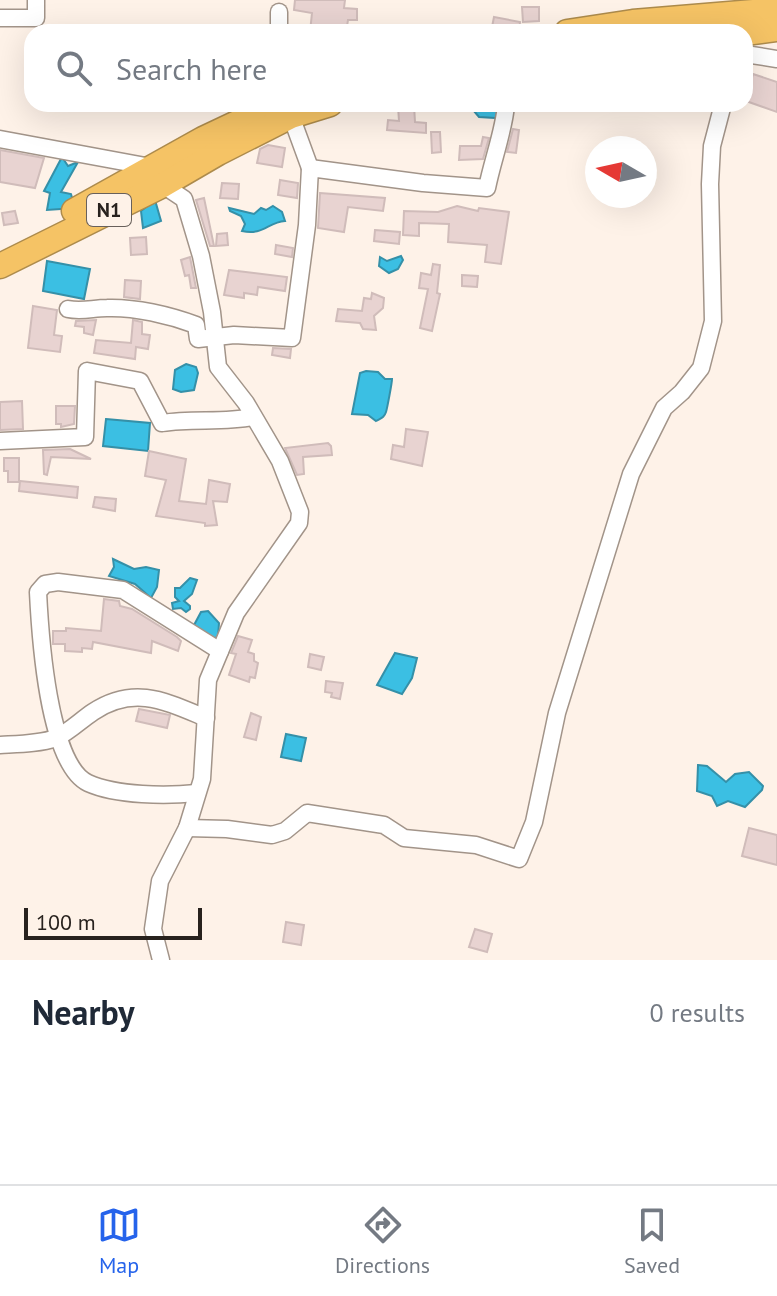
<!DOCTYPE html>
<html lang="en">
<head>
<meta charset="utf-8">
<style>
  :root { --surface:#fff; --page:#f6f6f7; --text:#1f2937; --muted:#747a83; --line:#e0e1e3; --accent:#2563eb }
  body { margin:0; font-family:"PT Sans",sans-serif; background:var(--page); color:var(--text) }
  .compass { position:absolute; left:585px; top:136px; width:72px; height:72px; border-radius:50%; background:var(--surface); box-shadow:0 8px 32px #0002; rotate:279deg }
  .scale { position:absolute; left:24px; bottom:20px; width:178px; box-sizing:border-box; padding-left:8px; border:4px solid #28221e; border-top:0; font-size:22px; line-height:28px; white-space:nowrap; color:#28221e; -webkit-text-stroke:6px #fef2e8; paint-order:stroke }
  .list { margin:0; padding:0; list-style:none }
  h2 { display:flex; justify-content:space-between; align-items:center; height:104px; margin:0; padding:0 32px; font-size:34px }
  h2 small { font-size:26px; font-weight:400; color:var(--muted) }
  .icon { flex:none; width:44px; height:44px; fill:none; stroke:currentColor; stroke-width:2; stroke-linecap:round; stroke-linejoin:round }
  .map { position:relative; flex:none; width:777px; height:960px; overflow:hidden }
  .search { position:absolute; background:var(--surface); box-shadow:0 8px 32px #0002; left:24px; right:24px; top:24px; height:88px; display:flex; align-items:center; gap:20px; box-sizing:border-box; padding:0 28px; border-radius:24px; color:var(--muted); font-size:30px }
  .sheet { height:224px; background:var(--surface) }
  nav { display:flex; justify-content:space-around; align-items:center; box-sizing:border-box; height:112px; border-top:2px solid var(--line); background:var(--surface); font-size:22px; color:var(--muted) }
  nav a { display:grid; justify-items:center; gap:4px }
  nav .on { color:var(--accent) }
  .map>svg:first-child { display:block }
  .water { fill:#3bbfe3; stroke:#3590a8; stroke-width:2 }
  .building { fill:#e8d3d1; stroke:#d0bcba; stroke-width:2 }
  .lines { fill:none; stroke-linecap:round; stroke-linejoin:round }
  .minor-casing { stroke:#a29489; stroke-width:19 }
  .highway-casing { stroke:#ad8b4c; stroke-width:27 }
  .minor { stroke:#fff; stroke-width:16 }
  .highway { stroke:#f5c365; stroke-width:24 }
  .labels { text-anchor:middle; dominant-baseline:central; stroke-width:6; stroke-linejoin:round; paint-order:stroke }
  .shield { fill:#fef2e8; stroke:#68605b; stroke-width:2 }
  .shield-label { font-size:20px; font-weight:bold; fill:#28221e }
</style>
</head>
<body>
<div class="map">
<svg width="777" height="960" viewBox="0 0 777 960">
  <rect width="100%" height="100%" fill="#fef2e8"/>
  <g class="water">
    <polygon points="468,104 505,104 500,125 495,118 479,117"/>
    <polygon points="62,157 68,166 78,162 61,192 71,194 75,208 47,210 50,193 44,191"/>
    <polygon points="155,200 161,221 143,228 141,211"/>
    <path d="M273 206 282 212 285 221C268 222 263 236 242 231L245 224 241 216 230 211 229 208 254 214 261 208 266 210Z"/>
    <polygon points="401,256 403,260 398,269 389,273 379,266 380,257 387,261"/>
    <polygon points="47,261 90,269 84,299 43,291"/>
    <polygon points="186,364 196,367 198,373 194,390 181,392 173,389 175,370"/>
    <path d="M366 371 378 372 385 379H392C392 383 387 409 386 412 384 418 381 418 376 421L368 415 352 414 360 373Z"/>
    <polygon points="106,419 150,423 148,451 103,446"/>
    <polygon points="113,559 134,569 146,567 159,570 157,587 151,598 135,584 109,576 114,567"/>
    <polygon points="190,578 197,580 192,594 184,601 190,606 190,609 186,612 181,608 173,609 172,603 179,601 175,597 175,588 180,588"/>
    <polygon points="208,611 219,623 218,637 213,639 193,627 201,612"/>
    <polygon points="395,653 417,658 412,678 402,694 377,685"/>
    <polygon points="286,734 306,738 301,761 281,757"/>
    <polygon points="698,765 707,766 726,782 735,774 749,772 763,786 762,790 745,807 728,801 717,806 712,796 697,791"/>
  </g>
  <g class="building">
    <polygon points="295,0 345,0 344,8 357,9 357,20 348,20 346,32 310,32 312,13 294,10"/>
    <polygon points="522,7 539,7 539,21 523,22"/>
    <polygon points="494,17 520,22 519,30 491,32"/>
    <polygon points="753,74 777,82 777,112 746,101"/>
    <polygon points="414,105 415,122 426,123 426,133 387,130 388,120 399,121 398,106"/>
    <polygon points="513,129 519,130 516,153 507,152"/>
    <polygon points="431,132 440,132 441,152 432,153"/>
    <polygon points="483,137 489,138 483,159 459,160 460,146 481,146"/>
    <polygon points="268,145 285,148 282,167 257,163 260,149"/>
    <polygon points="0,150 44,158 35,188 0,182"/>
    <polygon points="280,180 298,183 297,198 278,195"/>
    <polygon points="222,183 239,184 238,199 220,198"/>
    <polygon points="320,193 385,198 383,211 348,207 344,232 318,228"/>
    <polygon points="204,198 214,246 210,246 196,200"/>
    <polygon points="457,206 478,211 479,208 509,212 501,264 485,262 487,245 448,242 449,224 419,223 419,236 403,235 404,211 438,212"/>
    <polygon points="15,211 18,223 4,225 2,213"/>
    <polygon points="375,230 400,232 399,244 374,241"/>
    <polygon points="227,233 228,245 216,246 217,234"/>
    <polygon points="146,237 147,254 131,255 130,238"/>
    <polygon points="276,245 293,248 292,257 275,254"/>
    <polygon points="190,257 196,288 191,288 189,275 185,276 181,260"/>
    <polygon points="433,264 440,265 437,293 440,294 432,331 420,328 428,289 419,288 421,273 431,275"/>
    <polygon points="229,270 287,277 285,291 258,287 257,295 244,293 244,298 224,295"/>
    <polygon points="462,275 478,276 477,287 462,286"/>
    <polygon points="125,280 141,281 140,299 124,297"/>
    <polygon points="372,293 384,298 383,308 374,316 376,330 363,329 360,323 336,321 338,309 362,311 364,298 371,299"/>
    <polygon points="33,306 57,310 54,335 62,336 60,352 28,348"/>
    <polygon points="96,320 93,335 84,333 84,327 75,326 76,321"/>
    <polygon points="133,320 142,322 142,334 150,335 148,349 136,347 135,359 94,353 96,340 131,343"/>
    <polygon points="273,348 291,349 290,358 272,355"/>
    <polygon points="22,401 23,429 0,430 0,402"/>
    <polygon points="56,406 75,406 74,424 61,427 61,424 56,424"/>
    <polygon points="406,429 428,432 422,466 391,459 393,445 404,447"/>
    <polygon points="328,443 331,446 332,455 303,457 304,474 297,475 285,448"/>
    <polygon points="70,449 91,459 51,457 47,475 44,474 43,450"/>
    <polygon points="149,451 186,459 179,501 206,504 209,480 230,484 227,502 213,501 217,525 205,526 205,523 156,516 166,480 145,476"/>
    <polygon points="4,458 19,458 19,482 8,482 8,471 4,471"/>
    <polygon points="20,481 78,487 77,498 19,491"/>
    <polygon points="95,497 116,499 115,511 93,507"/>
    <polygon points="104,599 119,601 120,606 132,609 177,637 181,641 178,651 152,641 151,653 93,642 92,649 82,648 82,652 65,651 65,644 53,644 53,631 66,631 66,628 101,631"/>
    <polygon points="238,636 252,640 248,652 254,654 254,661 258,663 255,678 250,677 249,682 229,675 236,654 231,653"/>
    <polygon points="310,654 324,657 321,670 308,667"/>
    <polygon points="326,681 343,683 340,699 331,697 332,693 325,692"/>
    <polygon points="139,709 170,715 167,728 136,721"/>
    <polygon points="251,713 261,717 256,740 244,737"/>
    <polygon points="749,828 777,835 777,865 742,856"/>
    <polygon points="286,922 304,925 301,945 283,942"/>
    <polygon points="475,929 492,934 487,952 469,947"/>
  </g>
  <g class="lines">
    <g class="minor-casing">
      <g id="minor">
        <polyline points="0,18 36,18 36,0"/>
        <polyline points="279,32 279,12"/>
        <polyline points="745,54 777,59"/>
        <polyline points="291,116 310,168"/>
        <polyline points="0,139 151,167"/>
        <path d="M68 309C82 312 93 308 107 308 135 307 169 315 196 325L198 339 234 335 292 338 307 225 310 168 423 183 487 188C492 162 505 127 506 104"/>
        <path d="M0 441 85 437 87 371 140 381 162 423C192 418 223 423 253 417"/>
        <path d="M0 745C18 744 39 744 56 738 69 732 81 720 93 712 134 685 165 701 206 718"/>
        <path d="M197 793C167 796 117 796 88 783 48 764 40 633 38 592L45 584 58 582 123 590 220 651"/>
        <polyline points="187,828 227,829 272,835 285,831 307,813 384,825 404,838 476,845 519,859 534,822 557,713 631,474 664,408 682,392 701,368 713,321 710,184 712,146 723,104"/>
        <polyline points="161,960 153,929 160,881 187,828 202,779 208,680 236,613 299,523 300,512 280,461 246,403 218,367 212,312 201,256 184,199 163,185"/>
      </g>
    </g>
    <g class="highway-casing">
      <g id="highway">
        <polyline points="567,32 633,22 777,10"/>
        <polyline points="745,33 777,29"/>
        <polyline points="74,211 203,139 277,104"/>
        <polyline points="0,266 163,185 218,153 291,116 330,104"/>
      </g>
    </g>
    <use href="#minor" class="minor"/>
    <use href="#highway" class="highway"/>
  </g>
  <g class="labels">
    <rect class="shield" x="87" y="194" width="44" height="32" rx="6"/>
    <g class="shield-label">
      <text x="109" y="210">N1</text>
    </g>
  </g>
</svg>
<svg class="compass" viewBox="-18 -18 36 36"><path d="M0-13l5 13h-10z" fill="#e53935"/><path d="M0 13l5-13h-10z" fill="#747a83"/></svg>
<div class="scale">100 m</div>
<div class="search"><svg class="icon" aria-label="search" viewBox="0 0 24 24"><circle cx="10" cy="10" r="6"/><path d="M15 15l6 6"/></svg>Search here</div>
</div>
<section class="sheet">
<h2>Nearby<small>0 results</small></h2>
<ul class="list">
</ul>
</section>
<nav>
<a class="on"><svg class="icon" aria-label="map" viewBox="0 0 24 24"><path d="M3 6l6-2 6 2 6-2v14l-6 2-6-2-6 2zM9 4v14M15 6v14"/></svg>Map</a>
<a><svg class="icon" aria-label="directions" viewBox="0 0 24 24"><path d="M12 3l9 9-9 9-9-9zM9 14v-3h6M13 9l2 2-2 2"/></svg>Directions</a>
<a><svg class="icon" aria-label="saved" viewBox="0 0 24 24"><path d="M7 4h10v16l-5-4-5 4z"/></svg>Saved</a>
</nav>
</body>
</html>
